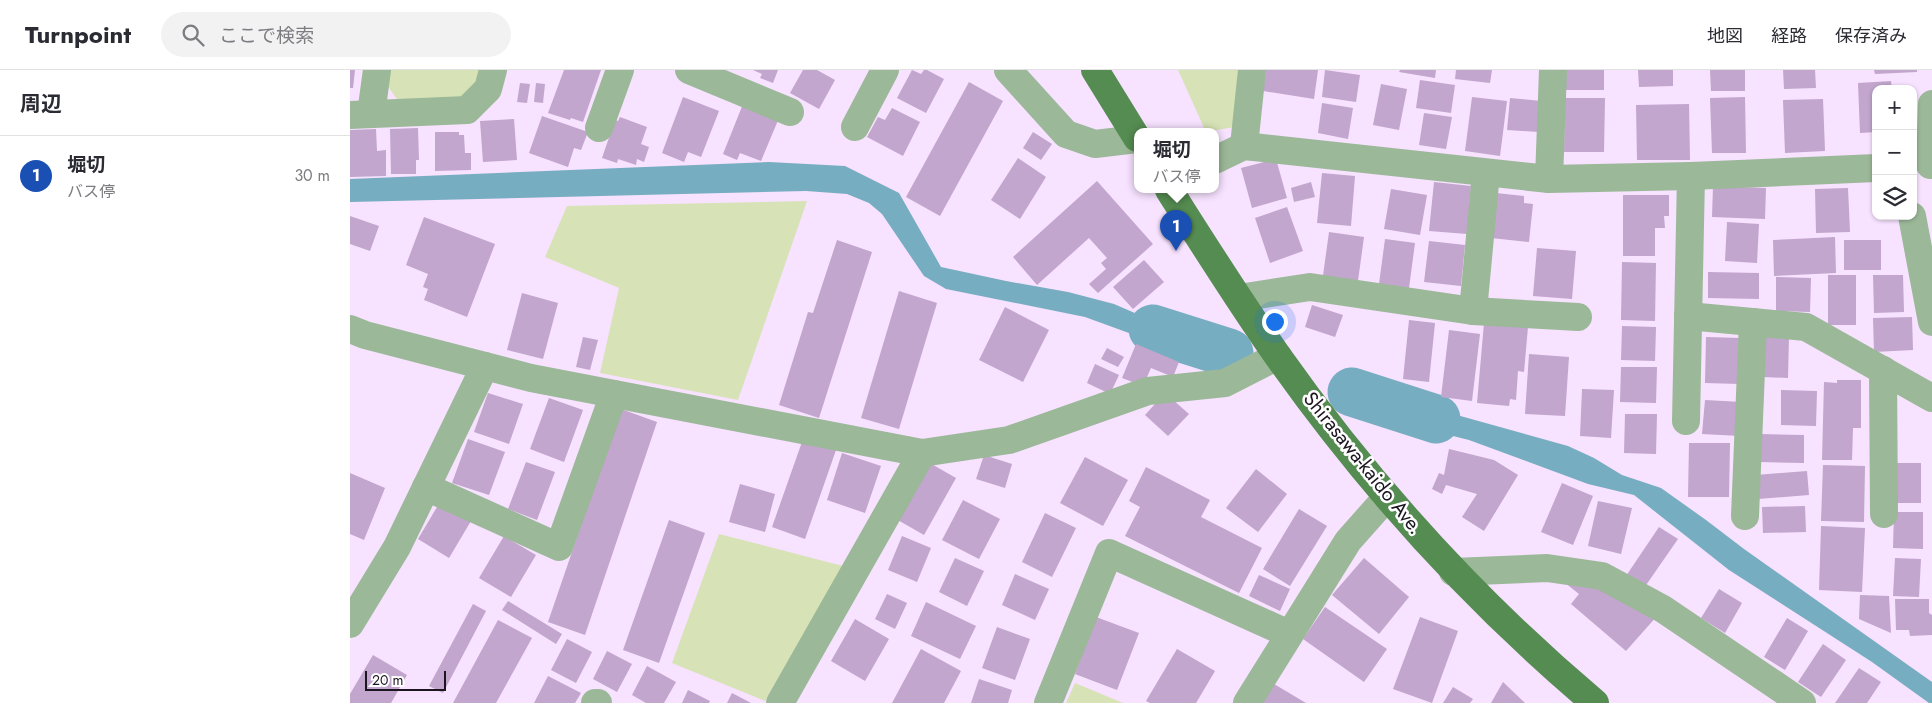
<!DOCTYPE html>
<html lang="ja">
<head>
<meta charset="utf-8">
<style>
  :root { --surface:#fff; --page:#f2f2f3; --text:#2b2b33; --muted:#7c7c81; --line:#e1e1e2; --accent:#db2777 }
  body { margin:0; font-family:Jost,"Noto Sans JP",sans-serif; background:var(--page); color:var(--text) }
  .controls { position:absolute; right:15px; top:15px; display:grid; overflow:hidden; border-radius:10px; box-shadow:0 1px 4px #0004 }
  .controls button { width:45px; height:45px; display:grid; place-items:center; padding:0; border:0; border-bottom:1px solid var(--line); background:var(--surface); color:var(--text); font:25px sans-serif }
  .scale { position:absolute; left:15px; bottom:12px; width:81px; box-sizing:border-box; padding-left:5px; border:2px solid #1c151f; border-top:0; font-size:14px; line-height:18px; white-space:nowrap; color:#1c151f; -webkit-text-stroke:4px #fff; paint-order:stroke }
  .you { position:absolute; left:924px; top:251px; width:18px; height:18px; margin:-12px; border:4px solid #fff; border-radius:50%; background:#1a73e8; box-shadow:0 0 0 8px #1a73e833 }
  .badge { display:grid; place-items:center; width:32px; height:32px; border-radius:50%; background:var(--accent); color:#fff; font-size:16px; font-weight:700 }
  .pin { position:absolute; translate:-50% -41px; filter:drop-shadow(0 1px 2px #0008) }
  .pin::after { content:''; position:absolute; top:26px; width:18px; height:15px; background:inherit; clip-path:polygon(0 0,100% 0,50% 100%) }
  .popup { position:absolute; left:784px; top:58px; width:85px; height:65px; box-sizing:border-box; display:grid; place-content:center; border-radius:10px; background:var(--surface); filter:drop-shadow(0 1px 4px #0005); font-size:16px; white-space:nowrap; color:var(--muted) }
  .popup b { font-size:19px; color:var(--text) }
  .popup::after { content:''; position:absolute; left:50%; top:100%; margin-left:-10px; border:10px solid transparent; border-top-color:var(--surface) }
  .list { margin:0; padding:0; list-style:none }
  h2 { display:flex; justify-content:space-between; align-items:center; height:65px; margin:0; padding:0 20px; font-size:21px }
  h2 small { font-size:16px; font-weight:400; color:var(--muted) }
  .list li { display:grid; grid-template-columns:32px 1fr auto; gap:15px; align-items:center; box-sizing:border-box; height:80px; padding:0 20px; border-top:1px solid var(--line) }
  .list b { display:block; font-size:19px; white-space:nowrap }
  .list p { margin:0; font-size:16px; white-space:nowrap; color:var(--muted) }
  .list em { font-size:16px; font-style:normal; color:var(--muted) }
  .icon { flex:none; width:28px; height:28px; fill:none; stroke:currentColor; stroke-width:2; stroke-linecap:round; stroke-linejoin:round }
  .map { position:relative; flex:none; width:1582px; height:633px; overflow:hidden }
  header { display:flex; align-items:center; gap:30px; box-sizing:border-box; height:70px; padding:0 25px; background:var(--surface); border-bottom:1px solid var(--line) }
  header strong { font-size:24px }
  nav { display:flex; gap:28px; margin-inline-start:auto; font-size:18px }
  .search { width:350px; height:45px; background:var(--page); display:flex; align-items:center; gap:12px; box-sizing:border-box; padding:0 18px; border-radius:28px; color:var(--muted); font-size:19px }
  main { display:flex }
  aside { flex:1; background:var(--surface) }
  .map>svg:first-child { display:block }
  .green { fill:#d7e3b6 }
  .water { fill:#77adc0 }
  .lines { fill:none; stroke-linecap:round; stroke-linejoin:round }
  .river { stroke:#77adc0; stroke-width:49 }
  .building { fill:#c2a6cd }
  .minor { stroke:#9bb898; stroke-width:28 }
  .major { stroke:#558c51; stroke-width:28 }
  .labels { text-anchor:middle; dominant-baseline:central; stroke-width:5; stroke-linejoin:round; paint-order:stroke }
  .street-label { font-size:20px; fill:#1c151f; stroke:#fff }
</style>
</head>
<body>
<header>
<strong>Turnpoint</strong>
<div class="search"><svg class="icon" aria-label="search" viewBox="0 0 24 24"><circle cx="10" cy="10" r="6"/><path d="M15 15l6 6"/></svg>ここで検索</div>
<nav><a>地図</a><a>経路</a><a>保存済み</a></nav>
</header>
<main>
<aside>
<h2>周辺<small></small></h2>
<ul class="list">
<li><span class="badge" style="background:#1a4fb4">1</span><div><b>堀切</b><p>バス停</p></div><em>30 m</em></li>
</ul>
</aside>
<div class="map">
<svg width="1582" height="633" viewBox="0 0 1582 633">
  <rect width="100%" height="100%" fill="#f7e2ff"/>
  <g class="green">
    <polygon points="39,0 132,0 125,18 108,31 49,32 37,15"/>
    <polygon points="828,0 888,0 884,57 856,62"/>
    <polygon points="457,131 388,330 250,303 269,218 195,187 217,136"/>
    <polygon points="369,464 493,496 415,631 322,593"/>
    <polygon points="725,613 773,633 716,633"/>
  </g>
  <g class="water">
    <polygon points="419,92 495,96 549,123 591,197 656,211 718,222 764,234 794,247 863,265 872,297 735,247 596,219 574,206 532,144 519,133 497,124 456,121 0,132 0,109"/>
    <polygon points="1017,320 1218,376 1244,388 1272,405 1311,418 1356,450 1394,479 1582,612 1582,633 1579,633 1522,592 1379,500 1284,425 1238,414 1119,370 1075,359 1042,346 1030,341"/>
  </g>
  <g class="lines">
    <g class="river">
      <polyline points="803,259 879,283"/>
      <polyline points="1002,322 1086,349"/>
    </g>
  </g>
  <g class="building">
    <polygon points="0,0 5,0 3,18 0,18"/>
    <polygon points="214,0 251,0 233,52 221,48 220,50 198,43"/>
    <polygon points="403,0 428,0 423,13 410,8 412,4"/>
    <polygon points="453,0 467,0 485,10 469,39 440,23"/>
    <polygon points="562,0 571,4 574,0 577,0 594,9 576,43 547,28"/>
    <polygon points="916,0 968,0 964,29 913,21"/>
    <polygon points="975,0 1010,5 1006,32 972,27"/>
    <polygon points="1050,0 1086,0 1085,8 1049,2"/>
    <polygon points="1106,0 1142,0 1140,13 1105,9"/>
    <rect x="1216" y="0" width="38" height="20"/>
    <polygon points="1288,0 1323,0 1323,16 1289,17"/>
    <polygon points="1360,0 1395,0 1395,21 1361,21"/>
    <polygon points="1433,0 1465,0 1466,18 1434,19"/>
    <polygon points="1524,0 1567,0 1567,2 1525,4"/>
    <polygon points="1070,10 1105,15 1101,43 1066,38"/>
    <polygon points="1541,11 1542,19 1526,19 1526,62 1510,63 1508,13"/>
    <polygon points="619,12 653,31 590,146 556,127"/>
    <polygon points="170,13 180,14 177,33 167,32"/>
    <polygon points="186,13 195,14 193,33 184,32"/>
    <polygon points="1031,14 1057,19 1049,60 1023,55"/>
    <polygon points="333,27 369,41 351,87 338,82 334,92 312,83"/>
    <polygon points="1122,27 1157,31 1150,86 1115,81"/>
    <polygon points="1395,27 1396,83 1362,83 1360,28"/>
    <polygon points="1160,28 1191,31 1189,62 1157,60"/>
    <polygon points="1215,28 1255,28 1254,82 1214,82"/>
    <polygon points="1473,29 1475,81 1435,83 1433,30"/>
    <polygon points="972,33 1003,38 998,69 968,63"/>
    <polygon points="393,34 429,48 411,91 390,83 387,90 373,84"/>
    <polygon points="1339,34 1340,90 1287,90 1286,35"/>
    <polygon points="542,38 570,52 553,86 517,67 528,47 535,50"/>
    <polygon points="1074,43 1102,47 1096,79 1069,75"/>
    <polygon points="192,46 238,62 231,80 224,78 218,97 179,83"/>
    <polygon points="270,47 297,57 291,74 299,77 294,92 287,89 286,95 268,89 267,93 252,88 265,50 268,51"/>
    <polygon points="164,49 167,90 133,92 130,51"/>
    <polygon points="68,58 69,90 66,90 66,104 41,104 40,59"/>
    <polygon points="26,59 27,81 36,80 36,106 0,107 0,60"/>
    <polygon points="85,62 109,62 109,65 114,65 115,83 121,83 121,100 85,101"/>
    <polygon points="683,62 702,74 691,90 673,78"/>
    <polygon points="668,88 696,107 670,149 641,130"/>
    <polygon points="926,89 937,128 902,138 891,98"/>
    <polygon points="972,103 1005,106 1001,156 967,153"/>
    <polygon points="747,111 803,174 748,223 739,214 756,199 751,193 757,188 739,168 687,215 663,187"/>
    <polygon points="961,112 965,127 944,132 941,118"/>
    <polygon points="1084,112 1121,116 1117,164 1079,161"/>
    <polygon points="1363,116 1416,118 1415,149 1362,147"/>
    <polygon points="1498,118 1500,162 1466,163 1465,119"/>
    <polygon points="1041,119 1077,125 1070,165 1034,159"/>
    <polygon points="1146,123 1174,126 1174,133 1183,134 1179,172 1141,168"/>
    <polygon points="1273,125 1319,125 1319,146 1314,146 1315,158 1305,158 1305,186 1273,186"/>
    <polygon points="937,137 953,181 920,193 905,148"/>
    <polygon points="0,146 29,156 20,181 0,174"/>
    <polygon points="74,147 145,174 117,247 74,230 78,219 73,217 78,204 56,195"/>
    <polygon points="1377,152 1409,154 1407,193 1375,191"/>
    <polygon points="979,162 1014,167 1007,218 972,213"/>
    <polygon points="1485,167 1486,203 1424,206 1423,170"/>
    <polygon points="1035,169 1065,173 1059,218 1029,214"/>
    <polygon points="487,170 522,182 469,348 429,335 458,242 463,243"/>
    <rect x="1494" y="170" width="37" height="30"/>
    <polygon points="1079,171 1115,175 1111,216 1074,212"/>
    <polygon points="1187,178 1226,181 1222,229 1183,226"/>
    <polygon points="794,190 814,212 783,239 763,217"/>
    <polygon points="1272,192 1306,193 1305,251 1271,250"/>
    <polygon points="1358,202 1409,203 1409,229 1358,228"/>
    <rect x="1478" y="205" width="28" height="50"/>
    <polygon points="1523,205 1553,205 1554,242 1524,243"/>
    <polygon points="1426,207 1461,208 1460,242 1426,241"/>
    <polygon points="549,221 587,233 549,359 511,348"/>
    <polygon points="172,223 208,233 193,289 157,280"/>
    <polygon points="962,235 993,245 985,267 955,257"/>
    <polygon points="655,237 699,260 673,312 629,290"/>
    <polygon points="1562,247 1563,280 1524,282 1523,248"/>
    <polygon points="1059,250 1085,253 1079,312 1053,309"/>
    <polygon points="1134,253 1178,257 1174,302 1168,301 1166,330 1160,329 1159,336 1127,333"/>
    <polygon points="1272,256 1306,257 1305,291 1271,290"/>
    <polygon points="1099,260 1130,264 1122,331 1091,327"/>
    <polygon points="1414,266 1439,266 1438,308 1413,307"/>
    <polygon points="233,267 248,270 240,300 226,297"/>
    <polygon points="1356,267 1391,268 1390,314 1355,313"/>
    <polygon points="786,274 829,292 823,307 801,298 793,316 772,308"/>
    <polygon points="757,278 774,287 768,297 751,289"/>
    <polygon points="1179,284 1219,287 1215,346 1175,344"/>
    <polygon points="745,294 769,305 760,324 737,313"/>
    <polygon points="1271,297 1307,297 1306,333 1270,332"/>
    <polygon points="1487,310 1511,310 1511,358 1503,358 1502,390 1472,390 1474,312 1487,313"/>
    <polygon points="1232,319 1264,320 1261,368 1230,366"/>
    <polygon points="1431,320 1467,321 1466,356 1431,355"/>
    <polygon points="138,323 173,334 159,374 124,362"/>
    <polygon points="815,323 839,344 818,366 795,345"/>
    <polygon points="199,328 233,340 214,392 180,379"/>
    <polygon points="1355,330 1392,332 1390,366 1352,364"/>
    <polygon points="271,339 307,352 235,565 198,552"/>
    <polygon points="1275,344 1307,344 1306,384 1274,383"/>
    <polygon points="1410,364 1454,365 1454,393 1409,392"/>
    <polygon points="118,369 155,382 139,425 102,413"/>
    <polygon points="453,369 486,380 455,469 422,457"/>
    <polygon points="1339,373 1380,373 1379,427 1338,427"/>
    <polygon points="1099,379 1144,390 1168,405 1134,461 1112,447 1127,424 1096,415 1092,424 1082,419 1089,403 1094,405"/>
    <polygon points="492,383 531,396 515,443 477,430"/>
    <polygon points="634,385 662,394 655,418 626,409"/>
    <polygon points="735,387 778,410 753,456 710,433"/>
    <polygon points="176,392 205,402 187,450 158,439"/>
    <polygon points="578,392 606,408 574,465 546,449"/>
    <rect x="1546" y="393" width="25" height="40"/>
    <polygon points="1473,395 1515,396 1514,452 1471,451"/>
    <polygon points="796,397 860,430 851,447 912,478 889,523 775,466 790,437 779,431"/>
    <polygon points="906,399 937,424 908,462 876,438"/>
    <polygon points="1457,401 1459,425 1408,429 1406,405"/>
    <polygon points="0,403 35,418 14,470 0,464"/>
    <polygon points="1212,413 1243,426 1223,475 1191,462"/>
    <polygon points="390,414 425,424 415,462 379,452"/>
    <polygon points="613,430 650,449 629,489 592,470"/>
    <polygon points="1248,431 1282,438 1271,484 1238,476"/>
    <polygon points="90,432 121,451 99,488 68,469"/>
    <polygon points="1455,436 1456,462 1413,463 1412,437"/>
    <polygon points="949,439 977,456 940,516 913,499"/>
    <polygon points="1544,442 1573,442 1573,479 1543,478"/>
    <polygon points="695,443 726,458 702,507 672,492"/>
    <polygon points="319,450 355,463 309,593 273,580"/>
    <polygon points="1471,456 1515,458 1512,522 1469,520"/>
    <polygon points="1309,457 1328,469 1294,518 1276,506"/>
    <polygon points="154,466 186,485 161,527 129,508"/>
    <polygon points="552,466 581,478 567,512 538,500"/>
    <polygon points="605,488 634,501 617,536 589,522"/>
    <polygon points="1014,488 1059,527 1029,564 982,525"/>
    <polygon points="1545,488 1571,489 1569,527 1543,526"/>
    <polygon points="665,504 699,519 685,550 652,535"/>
    <polygon points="909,505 940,519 930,541 899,526"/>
    <polygon points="1227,506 1307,546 1276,581 1221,534 1229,524 1214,512"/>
    <polygon points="1369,519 1392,533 1375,563 1351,548"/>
    <polygon points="537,524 557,533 545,559 525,549"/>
    <polygon points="1510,525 1539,526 1541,563 1509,549"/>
    <polygon points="1545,529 1579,529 1579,543 1582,545 1582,565 1560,566 1559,560 1546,560"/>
    <polygon points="158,531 212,564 206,574 152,540"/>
    <polygon points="576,532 626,556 610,589 561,566"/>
    <polygon points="123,534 136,541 93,623 79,616"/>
    <polygon points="975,537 1037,579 1014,612 953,569"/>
    <polygon points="746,547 789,563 767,620 725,604"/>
    <polygon points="1070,547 1108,561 1082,633 1043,619"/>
    <polygon points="1437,548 1458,561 1435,600 1414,587"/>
    <polygon points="505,549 539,569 515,611 481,591"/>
    <polygon points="148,550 182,568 146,633 103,633"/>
    <polygon points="647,557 680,569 665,610 632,598"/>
    <polygon points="217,569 242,582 226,613 201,600"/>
    <polygon points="1473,574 1496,590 1471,627 1448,612"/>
    <polygon points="571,579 611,601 594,633 542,633"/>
    <polygon points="827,579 865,601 846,633 800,633 796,631"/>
    <polygon points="257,581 282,594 267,622 243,609"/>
    <polygon points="23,585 57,605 41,633 0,633 0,624"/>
    <polygon points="297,596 326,612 314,633 296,633 282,625"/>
    <polygon points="1509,598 1531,612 1517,633 1485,633"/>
    <polygon points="198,606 231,623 225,633 184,633"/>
    <polygon points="629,609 662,620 658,633 621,633"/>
    <polygon points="1153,612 1175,633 1141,633"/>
    <polygon points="924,614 956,633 912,633"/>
    <polygon points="1103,617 1123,629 1120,633 1093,633"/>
    <polygon points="338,620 360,631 359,633 332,633"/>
    <polygon points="382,623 401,633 377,633"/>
  </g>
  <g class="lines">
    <g class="minor">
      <polyline points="339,0 440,42"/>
      <polyline points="658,0 716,64 745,74 787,69"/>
      <polyline points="21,44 27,0"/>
      <polyline points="0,45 117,40 138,19 143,0"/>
      <polyline points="505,57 535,0"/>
      <polyline points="249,58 270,0"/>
      <polyline points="894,76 902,0"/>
      <polyline points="865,90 894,76 1199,109 1341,106 1526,98"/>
      <polyline points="1580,95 1582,34"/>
      <polyline points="1199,109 1203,0"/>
      <polyline points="1562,146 1582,252"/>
      <polyline points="889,228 960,217 1123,241 1228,247"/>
      <polyline points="1123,241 1136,103"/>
      <polyline points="1338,246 1456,257 1582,328"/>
      <polyline points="0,259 15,265 181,308 572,383"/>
      <polyline points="1533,300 1534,444"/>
      <polyline points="1336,351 1341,106"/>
      <polyline points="76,417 209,477 264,324"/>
      <polyline points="1395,446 1403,252"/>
      <polyline points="1103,502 1197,498 1252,506 1313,539 1452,633"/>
      <polyline points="0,554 47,477 135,296"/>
      <polyline points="245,633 248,633"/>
      <polyline points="430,633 572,383 659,370 798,321 875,313 928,286"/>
      <polyline points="698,633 759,483 939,564"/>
      <polyline points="897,633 998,471 1037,427"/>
    </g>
    <g class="major">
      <polyline points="745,0 787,68"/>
      <path d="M819 120C854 175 889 231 927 285 1018 414 1124 531 1245 633"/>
    </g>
  </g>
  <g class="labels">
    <g class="street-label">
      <text transform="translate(1013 393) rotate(51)">Shirasawa-kaido Ave.</text>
    </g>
  </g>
</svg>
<div class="controls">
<button>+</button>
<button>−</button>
<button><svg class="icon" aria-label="layers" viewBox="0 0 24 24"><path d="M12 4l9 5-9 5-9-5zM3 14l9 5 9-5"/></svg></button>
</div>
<div class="scale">20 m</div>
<div class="you"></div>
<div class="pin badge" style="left:826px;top:181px;background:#1a4fb4">1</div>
<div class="popup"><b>堀切</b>バス停</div>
</div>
</main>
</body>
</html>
